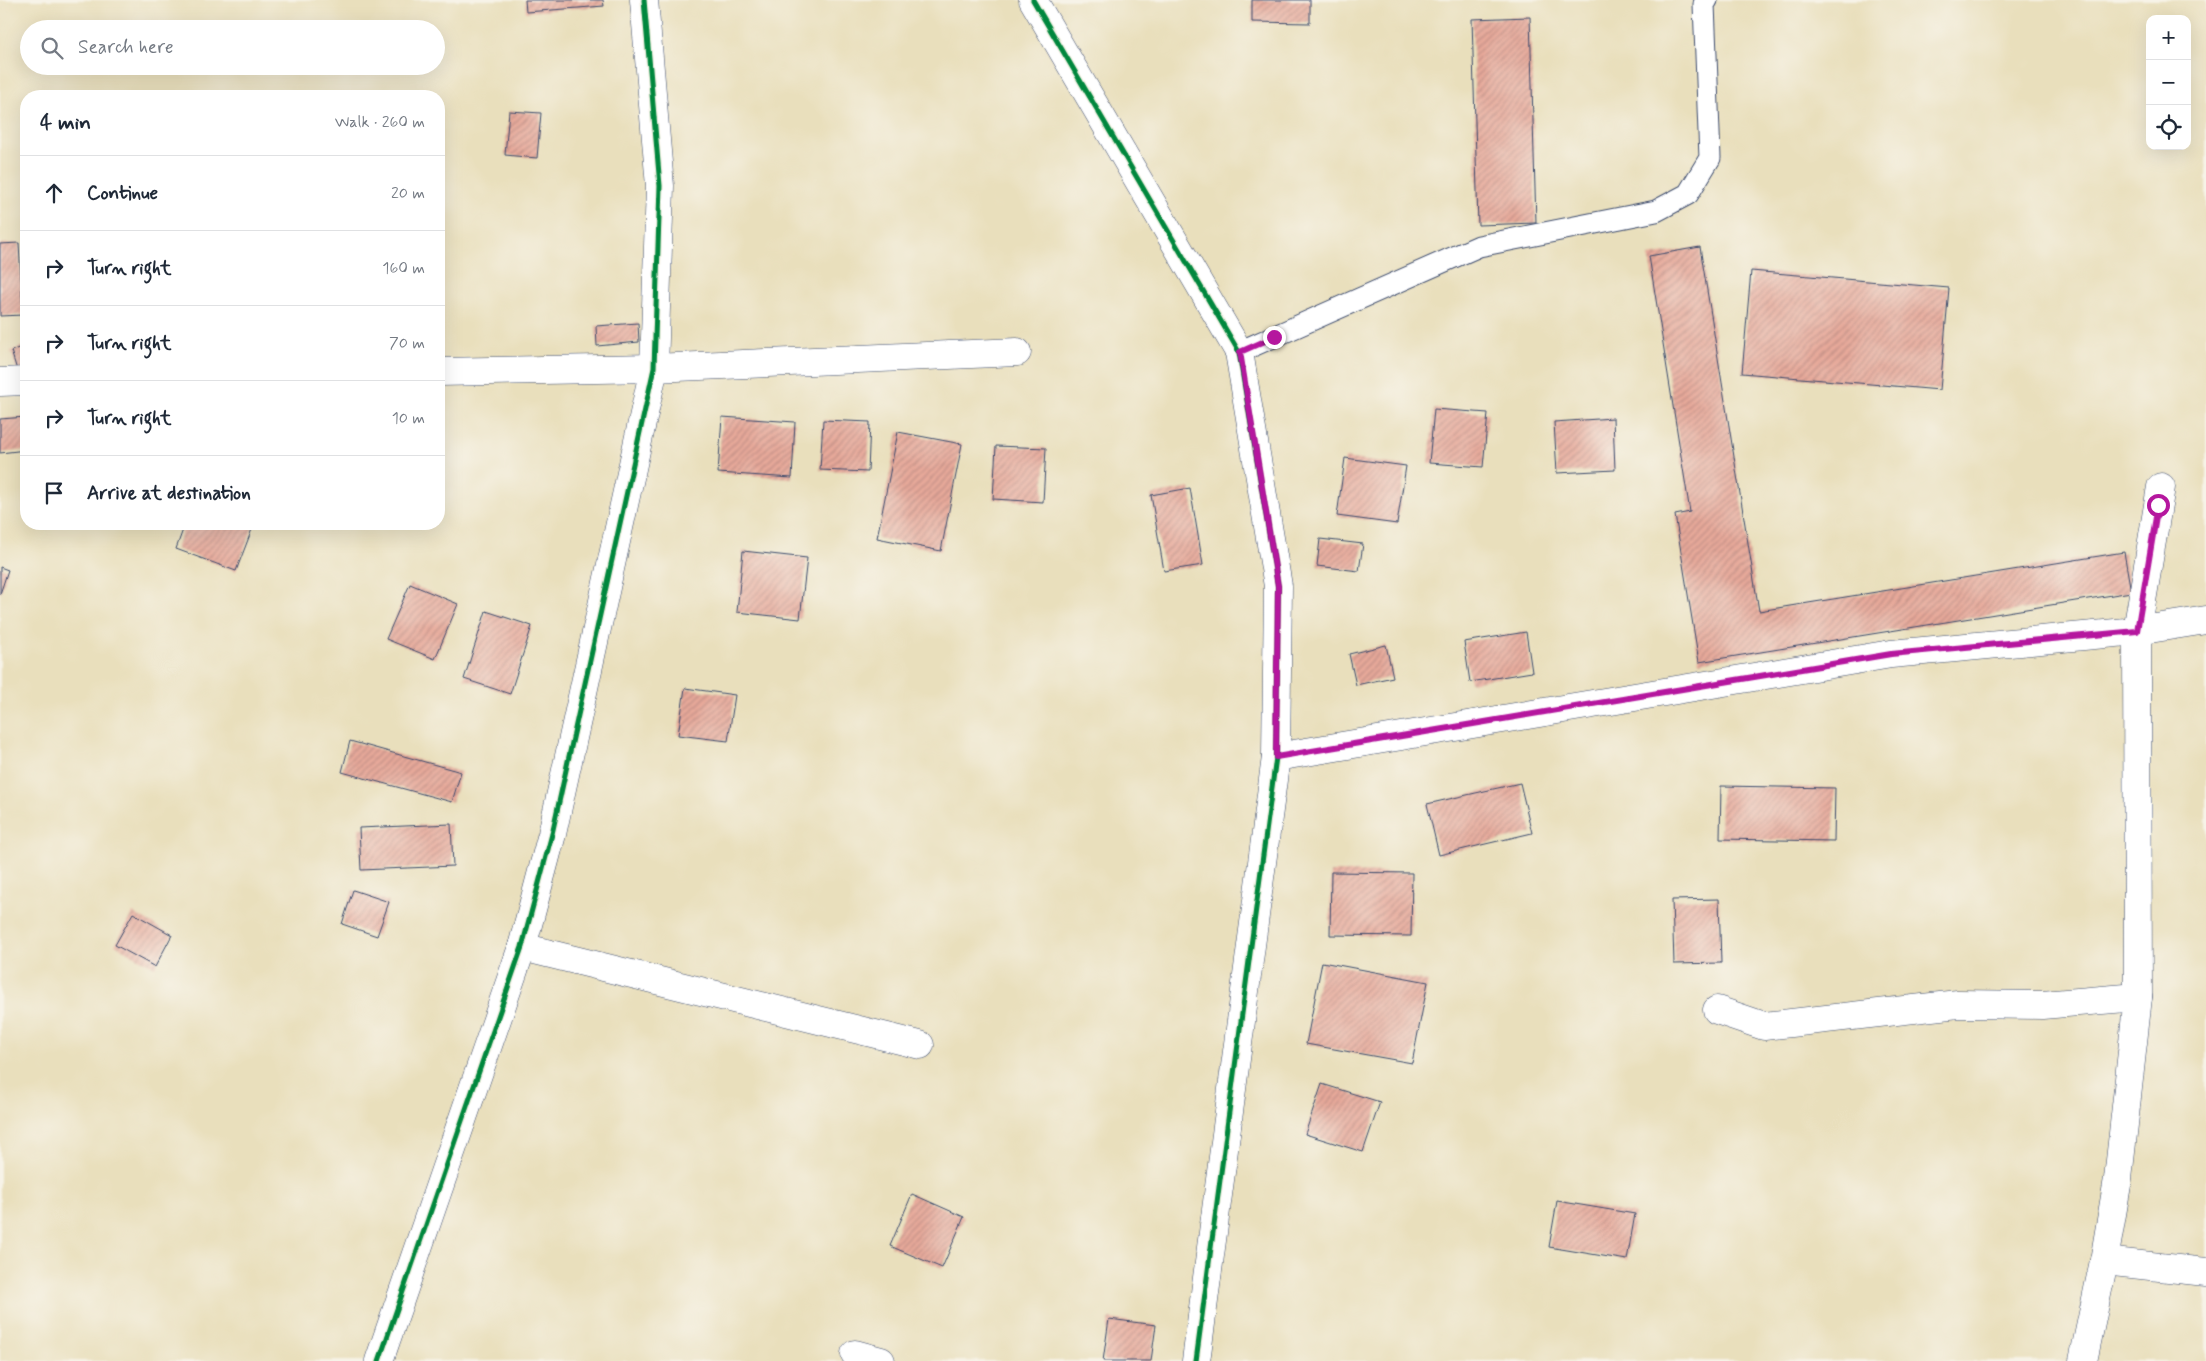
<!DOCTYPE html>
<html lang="en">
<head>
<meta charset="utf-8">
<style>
  :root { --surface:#fff; --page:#f2f2f3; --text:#1f2937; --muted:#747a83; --line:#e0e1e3 }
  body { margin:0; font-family:Mynerve,sans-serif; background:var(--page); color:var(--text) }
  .controls { position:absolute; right:15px; top:15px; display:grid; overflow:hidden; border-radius:10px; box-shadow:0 5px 20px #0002 }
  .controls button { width:45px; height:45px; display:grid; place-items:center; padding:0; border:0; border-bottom:1px solid var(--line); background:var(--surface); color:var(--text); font:25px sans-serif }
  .stop { position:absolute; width:15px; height:15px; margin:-11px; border:4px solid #b5179e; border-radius:50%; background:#fff }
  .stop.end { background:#b5179e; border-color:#fff; box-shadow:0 1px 5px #0008 }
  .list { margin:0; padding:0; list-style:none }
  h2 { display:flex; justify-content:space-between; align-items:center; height:65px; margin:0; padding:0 20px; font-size:21px }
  h2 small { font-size:16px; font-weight:400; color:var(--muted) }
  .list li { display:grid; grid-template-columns:32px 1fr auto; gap:15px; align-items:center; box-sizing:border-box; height:75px; padding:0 20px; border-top:1px solid var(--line) }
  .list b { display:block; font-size:19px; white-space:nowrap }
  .list em { font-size:16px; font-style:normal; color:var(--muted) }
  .icon { flex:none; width:28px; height:28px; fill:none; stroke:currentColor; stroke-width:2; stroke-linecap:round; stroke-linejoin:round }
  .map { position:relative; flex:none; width:2206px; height:1361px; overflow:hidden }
  .search { position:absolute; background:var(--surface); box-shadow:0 5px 20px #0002; left:20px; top:20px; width:425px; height:55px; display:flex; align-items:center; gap:12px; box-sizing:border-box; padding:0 18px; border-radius:28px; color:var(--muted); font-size:19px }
  .panel { position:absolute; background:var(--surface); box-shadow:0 5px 20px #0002; left:20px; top:90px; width:425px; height:440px; border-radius:20px }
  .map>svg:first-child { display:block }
  .building { fill:url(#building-hatch) }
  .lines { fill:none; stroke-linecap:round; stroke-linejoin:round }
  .service-casing { stroke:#3a496c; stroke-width:23 }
  .minor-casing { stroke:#3a496c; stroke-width:29 }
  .service { stroke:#fff; stroke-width:21 }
  .minor { stroke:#fff; stroke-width:28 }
  .cycleway-casing { stroke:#f7f3e8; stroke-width:8 }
  .cycleway { stroke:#00873e; stroke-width:5 }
  .route { stroke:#b5179e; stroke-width:6 }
</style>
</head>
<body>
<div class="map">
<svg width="2206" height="1361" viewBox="0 0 2206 1361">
  <defs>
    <pattern id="building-hatch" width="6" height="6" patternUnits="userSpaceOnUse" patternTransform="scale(1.25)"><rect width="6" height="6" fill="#e7a99a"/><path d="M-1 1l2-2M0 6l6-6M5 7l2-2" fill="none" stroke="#ba8a81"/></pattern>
  </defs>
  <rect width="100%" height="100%" fill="#f7f3e8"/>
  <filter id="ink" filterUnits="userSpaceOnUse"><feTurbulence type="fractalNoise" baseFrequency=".02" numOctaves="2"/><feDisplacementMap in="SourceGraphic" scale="10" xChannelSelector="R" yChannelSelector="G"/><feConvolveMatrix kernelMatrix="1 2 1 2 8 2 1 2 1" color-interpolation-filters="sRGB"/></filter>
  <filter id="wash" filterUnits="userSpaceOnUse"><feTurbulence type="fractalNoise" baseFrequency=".0096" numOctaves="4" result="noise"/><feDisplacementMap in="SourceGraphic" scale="20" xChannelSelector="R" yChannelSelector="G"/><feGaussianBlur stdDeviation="1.12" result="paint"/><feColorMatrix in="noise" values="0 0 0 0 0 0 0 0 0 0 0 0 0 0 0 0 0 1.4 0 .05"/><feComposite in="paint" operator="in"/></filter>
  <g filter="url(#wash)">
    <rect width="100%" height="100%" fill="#e9dfbc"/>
    <g id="blocks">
      <g class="building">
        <polygon points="525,0 603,0 604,6 526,12"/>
        <polygon points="1252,0 1310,0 1310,23 1252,22"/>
        <polygon points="1530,17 1536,223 1478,225 1472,19"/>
        <polygon points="509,111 541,113 537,158 505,155"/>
        <polygon points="19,243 23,315 0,316 0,244"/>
        <polygon points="1700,247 1759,611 2124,552 2131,592 1699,662 1675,515 1690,512 1649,256"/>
        <polygon points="1751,271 1949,288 1940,390 1742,373"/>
        <polygon points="638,323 639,342 597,346 596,326"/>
        <polygon points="26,345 26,367 17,370 11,351"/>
        <polygon points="1434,409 1488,413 1483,467 1429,463"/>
        <polygon points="26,417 26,450 0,453 0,419"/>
        <polygon points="722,417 795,422 792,478 718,473"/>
        <polygon points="1613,418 1615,470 1557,473 1554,422"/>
        <polygon points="823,420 870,422 868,472 820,470"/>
        <polygon points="898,432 962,444 941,551 877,538"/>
        <polygon points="996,446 1046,448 1043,502 993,499"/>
        <polygon points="1345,458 1406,466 1397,524 1337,516"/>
        <polygon points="1190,488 1203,565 1164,571 1151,495"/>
        <polygon points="185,524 254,524 236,571 176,549"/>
        <polygon points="1320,539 1363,544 1359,571 1317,566"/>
        <polygon points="743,551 807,558 800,619 737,612"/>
        <polygon points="0,567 8,570 0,594"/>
        <polygon points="410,584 458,604 435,659 386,639"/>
        <polygon points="486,611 532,626 510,694 464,679"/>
        <polygon points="1526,632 1532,672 1470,682 1464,642"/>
        <polygon points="1386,645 1393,677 1356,685 1349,654"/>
        <polygon points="685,688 735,695 728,741 678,735"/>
        <polygon points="350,741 461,772 452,802 342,772"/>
        <polygon points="1520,783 1532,833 1439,855 1427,804"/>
        <polygon points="1721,786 1835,788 1834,841 1720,839"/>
        <polygon points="451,824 453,866 361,870 359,828"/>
        <polygon points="1331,872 1412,873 1411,936 1330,935"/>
        <polygon points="353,890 389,902 377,936 342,924"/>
        <polygon points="1719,899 1721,963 1674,964 1672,900"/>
        <polygon points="133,913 172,935 155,967 115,945"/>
        <polygon points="1322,962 1428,982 1412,1063 1306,1044"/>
        <polygon points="1322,1084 1380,1102 1363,1152 1305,1134"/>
        <polygon points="912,1194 964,1217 942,1268 890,1246"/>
        <polygon points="1557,1201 1635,1214 1627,1260 1549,1247"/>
        <polygon points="1109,1319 1156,1325 1151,1361 1103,1361"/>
      </g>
    </g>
  </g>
  <g filter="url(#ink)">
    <use href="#blocks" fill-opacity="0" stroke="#3a496c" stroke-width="1"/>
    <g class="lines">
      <g class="service-casing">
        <polyline id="service" points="1239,352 1479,246 1656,211 1688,194 1710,158 1704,4 1707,0"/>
      </g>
      <g class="minor-casing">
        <g id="minor">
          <polyline points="1033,0 1239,352 1278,586 1276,757 1196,1361"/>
          <polyline points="439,372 654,368 1017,352"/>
          <polyline points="0,382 26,381"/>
          <polyline points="1276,757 1891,654 2137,631 2206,620"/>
          <polyline points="522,947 920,1045"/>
          <polyline points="1717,1010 1764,1026 1958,1004 2042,1005 2138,997"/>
          <polyline points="2104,1261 2206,1272"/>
          <polyline points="855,1354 881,1361"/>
          <polyline points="379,1361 522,947 552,834 654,368 660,186 644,0"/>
          <polyline points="2083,1361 2104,1261 2118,1179 2138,997 2137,631 2161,487"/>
        </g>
      </g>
      <use href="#service" class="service"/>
      <use href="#minor" class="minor"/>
      <g class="cycleway-casing">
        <g id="cycleway">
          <polyline points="1033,0 1239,352 1278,586 1276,757 1196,1361"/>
          <polyline points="379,1361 522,947 552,834 654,368 660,186 644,0"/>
        </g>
      </g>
      <use href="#cycleway" class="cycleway"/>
    </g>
  </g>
  <g class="lines" filter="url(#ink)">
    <polyline class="route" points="1274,337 1240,352 1278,586 1276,757 1891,654 2137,631 2158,505"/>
  </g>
</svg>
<div class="controls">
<button>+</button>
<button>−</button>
<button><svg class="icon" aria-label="locate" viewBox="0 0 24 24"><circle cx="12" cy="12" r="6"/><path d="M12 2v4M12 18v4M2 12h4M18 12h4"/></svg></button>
</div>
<div class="stop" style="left:2158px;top:505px"></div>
<div class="stop end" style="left:1274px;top:337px"></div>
<div class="search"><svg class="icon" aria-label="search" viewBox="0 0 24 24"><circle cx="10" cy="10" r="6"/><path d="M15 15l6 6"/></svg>Search here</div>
<section class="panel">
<h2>4 min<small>Walk · 260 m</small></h2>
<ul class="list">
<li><svg class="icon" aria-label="ahead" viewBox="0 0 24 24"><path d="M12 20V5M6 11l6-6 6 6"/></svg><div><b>Continue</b></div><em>20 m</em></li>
<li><svg class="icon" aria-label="right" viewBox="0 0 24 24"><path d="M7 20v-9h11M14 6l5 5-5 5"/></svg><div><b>Turn right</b></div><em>160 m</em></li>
<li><svg class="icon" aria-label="right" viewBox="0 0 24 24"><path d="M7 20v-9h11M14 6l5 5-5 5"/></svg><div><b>Turn right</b></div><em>70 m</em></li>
<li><svg class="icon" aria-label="right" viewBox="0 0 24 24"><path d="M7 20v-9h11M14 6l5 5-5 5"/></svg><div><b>Turn right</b></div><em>10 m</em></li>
<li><svg class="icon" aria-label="arrive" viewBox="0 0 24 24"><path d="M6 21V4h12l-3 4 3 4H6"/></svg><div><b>Arrive at destination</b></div></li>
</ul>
</section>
</div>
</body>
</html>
